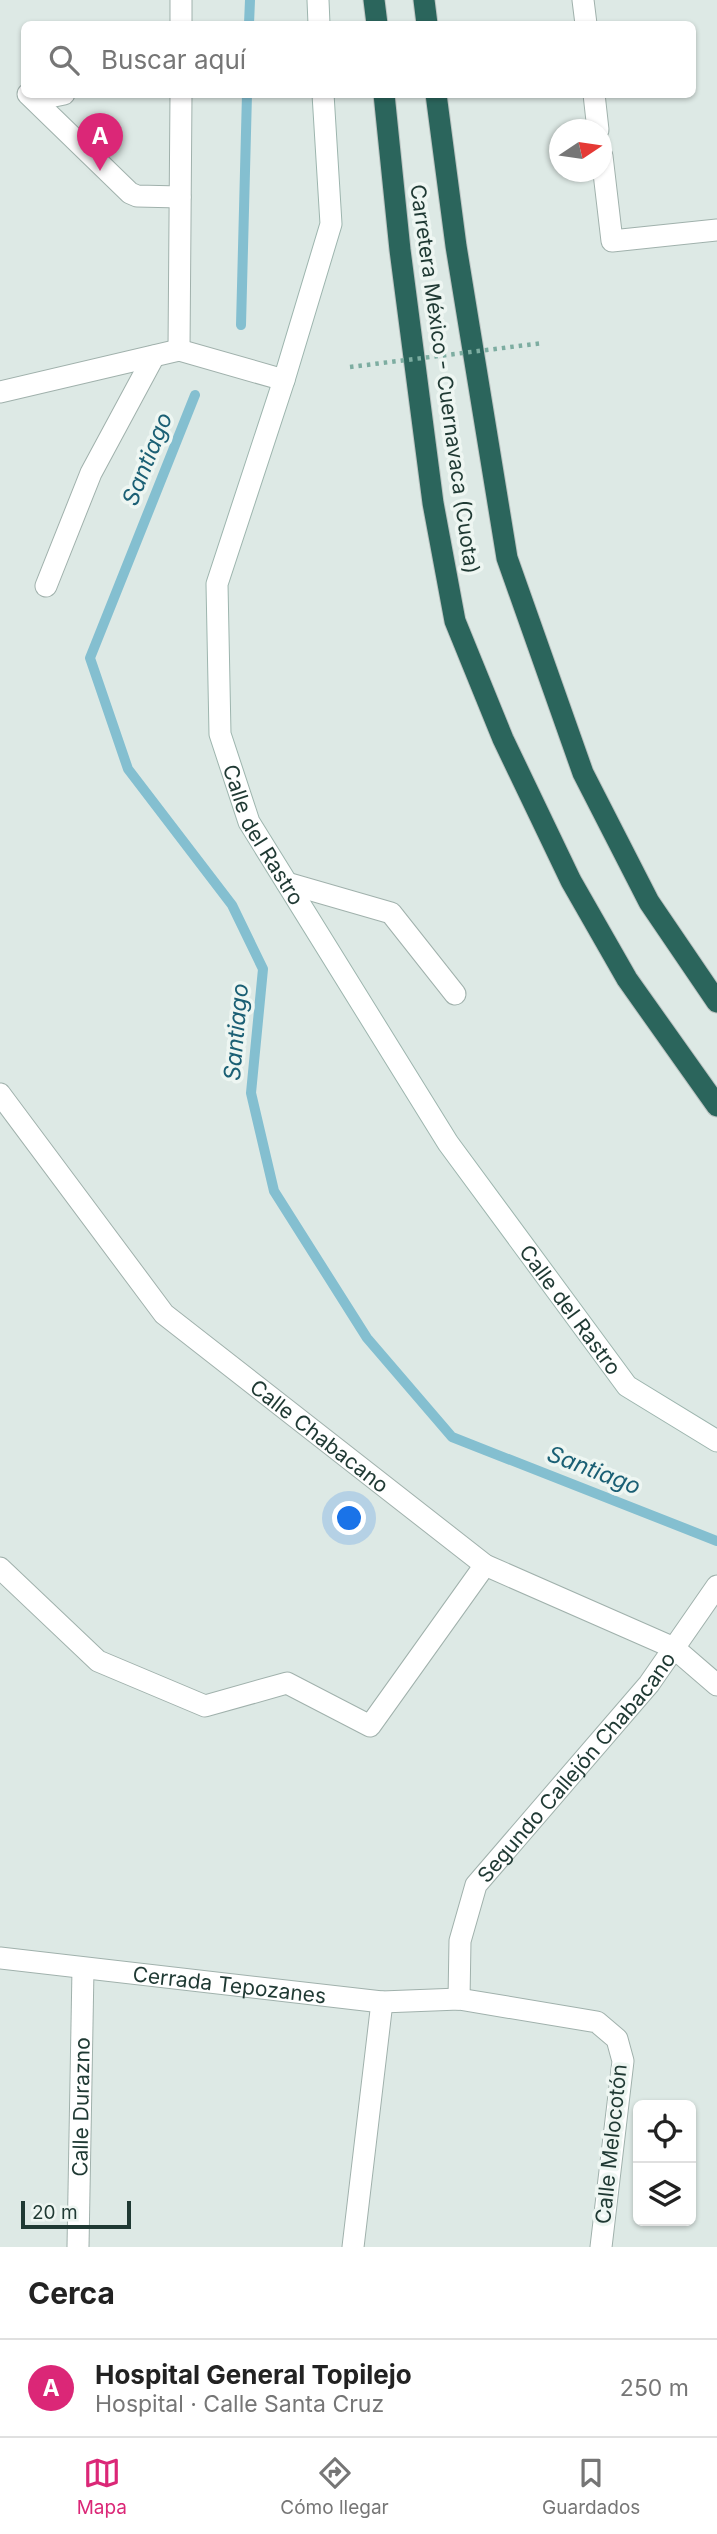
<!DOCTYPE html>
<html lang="es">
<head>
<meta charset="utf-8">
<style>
  :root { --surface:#fff; --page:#f6f6f6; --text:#222; --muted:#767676; --line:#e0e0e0; --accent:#db2777 }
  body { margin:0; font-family:Inter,sans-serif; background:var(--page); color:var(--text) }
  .controls { position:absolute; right:21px; bottom:21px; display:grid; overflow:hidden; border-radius:10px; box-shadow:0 2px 5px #0004 }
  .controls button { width:63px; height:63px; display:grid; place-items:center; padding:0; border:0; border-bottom:2px solid var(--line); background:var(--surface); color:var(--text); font:35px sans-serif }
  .compass { position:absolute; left:549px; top:119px; width:63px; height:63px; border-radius:50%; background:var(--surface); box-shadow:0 2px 5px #0004; rotate:77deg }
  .scale { position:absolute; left:21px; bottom:18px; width:110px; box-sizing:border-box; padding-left:7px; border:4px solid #1f3933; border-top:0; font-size:19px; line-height:24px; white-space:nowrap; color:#1f3933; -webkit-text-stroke:5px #eef6f2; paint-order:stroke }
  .you { position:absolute; left:350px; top:1519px; width:24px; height:24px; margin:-18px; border:5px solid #fff; border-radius:50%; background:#1a73e8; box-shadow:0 0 0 10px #1a73e833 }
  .badge { display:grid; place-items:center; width:46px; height:46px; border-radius:50%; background:var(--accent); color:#fff; font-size:23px; font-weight:700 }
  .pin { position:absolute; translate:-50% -58px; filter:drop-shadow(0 2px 4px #0008) }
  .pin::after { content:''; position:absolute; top:37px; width:24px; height:21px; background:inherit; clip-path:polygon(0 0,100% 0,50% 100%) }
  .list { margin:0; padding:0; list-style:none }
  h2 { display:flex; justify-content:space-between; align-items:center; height:91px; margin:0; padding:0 28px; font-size:30px }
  h2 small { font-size:23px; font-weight:400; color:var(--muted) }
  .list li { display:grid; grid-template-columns:46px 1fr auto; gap:21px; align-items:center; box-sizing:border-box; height:98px; padding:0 28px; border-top:2px solid var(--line) }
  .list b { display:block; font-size:26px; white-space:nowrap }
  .list p { margin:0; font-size:23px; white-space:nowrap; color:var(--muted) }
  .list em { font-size:23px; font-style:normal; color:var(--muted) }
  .icon { flex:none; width:38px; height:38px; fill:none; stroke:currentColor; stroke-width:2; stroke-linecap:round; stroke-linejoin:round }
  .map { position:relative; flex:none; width:717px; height:2247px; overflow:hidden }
  .search { position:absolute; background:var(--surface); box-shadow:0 2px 5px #0004; left:21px; right:21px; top:21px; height:77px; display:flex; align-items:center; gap:18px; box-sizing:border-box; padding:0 24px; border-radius:10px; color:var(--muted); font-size:26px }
  .sheet { height:189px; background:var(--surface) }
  nav { display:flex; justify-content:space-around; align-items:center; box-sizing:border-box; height:98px; border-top:2px solid var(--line); background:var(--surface); font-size:19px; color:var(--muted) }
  nav a { display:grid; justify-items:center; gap:4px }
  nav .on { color:var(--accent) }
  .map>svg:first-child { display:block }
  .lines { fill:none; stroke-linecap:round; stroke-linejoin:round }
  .stream { stroke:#84bfd0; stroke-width:10 }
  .service-casing { stroke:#a0b1ac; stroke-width:23 }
  .minor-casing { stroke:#a0b1ac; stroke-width:23 }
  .secondary-casing { stroke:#9db5ae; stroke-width:23 }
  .motorway-casing { stroke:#bcc4c2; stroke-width:23 }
  .service { stroke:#fff; stroke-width:21 }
  .minor { stroke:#fff; stroke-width:21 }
  .secondary { stroke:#fff; stroke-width:21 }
  .motorway { stroke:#2b655c; stroke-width:21 }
  .path-bridge { stroke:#7dada1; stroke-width:4.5; stroke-dasharray:3.5 5; stroke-linecap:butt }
  .labels { text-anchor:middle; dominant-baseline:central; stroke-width:7; stroke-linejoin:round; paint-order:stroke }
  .street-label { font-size:21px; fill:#1f3933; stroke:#eef6f2 }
  .water-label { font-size:23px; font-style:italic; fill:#1a5f74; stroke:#eef6f2 }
</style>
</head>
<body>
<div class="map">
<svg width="717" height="2247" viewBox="0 0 717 2247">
  <rect width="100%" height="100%" fill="#dde9e5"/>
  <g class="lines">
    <g class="stream">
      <polyline points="249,24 250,0"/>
      <polyline points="241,325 247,94"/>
      <polyline points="195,395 90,658 128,769 232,905 263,969 251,1093 274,1191 367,1338 452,1437 717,1541"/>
    </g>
    <g class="service-casing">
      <g id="service">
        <polyline points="181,24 181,0"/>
        <polyline points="28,94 130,193 137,196 180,197"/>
        <polyline points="35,100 64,94"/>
        <polyline points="179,350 181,94"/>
        <polyline points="287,883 391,913 455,994"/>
      </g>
    </g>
    <g class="minor-casing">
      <g id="minor">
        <polyline points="583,0 586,24"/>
        <polyline points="594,94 598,130"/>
        <polyline points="602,156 612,241 717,230"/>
        <polyline points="0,392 179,350 284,380"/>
        <polyline points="46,586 91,473 154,356"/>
        <path id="s1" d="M0 1094 164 1314 485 1565 674 1648 717 1685"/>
        <polyline points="0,1568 98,1661 205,1706 287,1683 370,1726 485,1565"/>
        <path id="s2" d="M0 1958 382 2002 459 1999 597 2022 617 2039 623 2061 601 2247"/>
        <path id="s3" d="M459 1999 460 1941 476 1885 649 1684 717 1586"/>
        <path id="s4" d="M78 2247 83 1969"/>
        <polyline points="353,2247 382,2002"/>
      </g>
    </g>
    <g class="secondary-casing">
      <g id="secondary">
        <polyline points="318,0 319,24"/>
        <path id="s5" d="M323 94 331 224 284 380 217 584 220 734 249 822 448 1143 627 1386 717 1441"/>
      </g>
    </g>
    <g class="motorway-casing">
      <g id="motorway">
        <polyline points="374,0 377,24"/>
        <polyline points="424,0 427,24"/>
        <polyline points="384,94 400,250 433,503 455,621 503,739 571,881 627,979 717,1106"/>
        <polyline points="436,94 456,246 507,558 583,773 649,902 717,1002"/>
      </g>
    </g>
    <use href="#service" class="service"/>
    <use href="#minor" class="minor"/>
    <use href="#secondary" class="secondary"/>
    <use href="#motorway" class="motorway"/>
    <polyline class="path-bridge" points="350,367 543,343"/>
  </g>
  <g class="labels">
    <g class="street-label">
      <text transform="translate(445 379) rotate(82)">Carretera México - Cuernavaca (Cuota)</text>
      <text stroke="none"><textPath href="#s5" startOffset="768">Calle del Rastro</textPath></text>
      <text stroke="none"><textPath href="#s5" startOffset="1335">Calle del Rastro</textPath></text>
      <text stroke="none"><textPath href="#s1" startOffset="472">Calle Chabacano</textPath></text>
      <text stroke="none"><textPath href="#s3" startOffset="271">Segundo Callejón Chabacano</textPath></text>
      <text stroke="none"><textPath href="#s2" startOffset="231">Cerrada Tepozanes</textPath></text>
      <text stroke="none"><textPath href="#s4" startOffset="140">Calle Durazno</textPath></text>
      <text transform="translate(611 2144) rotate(-84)">Calle Melocotón</text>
    </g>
    <g class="water-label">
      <text transform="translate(147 459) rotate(-68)">Santiago</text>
      <text transform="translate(236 1032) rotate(-85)">Santiago</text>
      <text transform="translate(594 1470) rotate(21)">Santiago</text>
    </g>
  </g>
</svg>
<div class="controls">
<button><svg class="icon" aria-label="locate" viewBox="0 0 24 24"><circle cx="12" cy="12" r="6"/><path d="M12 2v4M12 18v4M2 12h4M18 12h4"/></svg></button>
<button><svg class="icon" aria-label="layers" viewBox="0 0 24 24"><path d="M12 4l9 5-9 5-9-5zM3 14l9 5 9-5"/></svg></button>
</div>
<svg class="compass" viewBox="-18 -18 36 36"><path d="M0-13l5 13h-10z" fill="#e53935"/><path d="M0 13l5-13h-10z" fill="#767676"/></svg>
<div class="scale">20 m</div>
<div class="you"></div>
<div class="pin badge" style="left:100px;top:171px">A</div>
<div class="search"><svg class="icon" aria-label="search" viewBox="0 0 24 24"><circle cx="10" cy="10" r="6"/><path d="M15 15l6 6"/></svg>Buscar aquí</div>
</div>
<section class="sheet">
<h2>Cerca<small></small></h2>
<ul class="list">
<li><span class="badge">A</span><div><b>Hospital General Topilejo</b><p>Hospital · Calle Santa Cruz</p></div><em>250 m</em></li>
</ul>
</section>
<nav>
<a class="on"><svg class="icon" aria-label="map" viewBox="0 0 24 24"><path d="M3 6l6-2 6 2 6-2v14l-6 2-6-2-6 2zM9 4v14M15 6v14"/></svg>Mapa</a>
<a><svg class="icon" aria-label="directions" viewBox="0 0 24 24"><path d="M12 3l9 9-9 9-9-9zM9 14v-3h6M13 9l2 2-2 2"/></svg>Cómo llegar</a>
<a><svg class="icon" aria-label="saved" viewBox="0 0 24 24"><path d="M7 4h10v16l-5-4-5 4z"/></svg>Guardados</a>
</nav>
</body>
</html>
